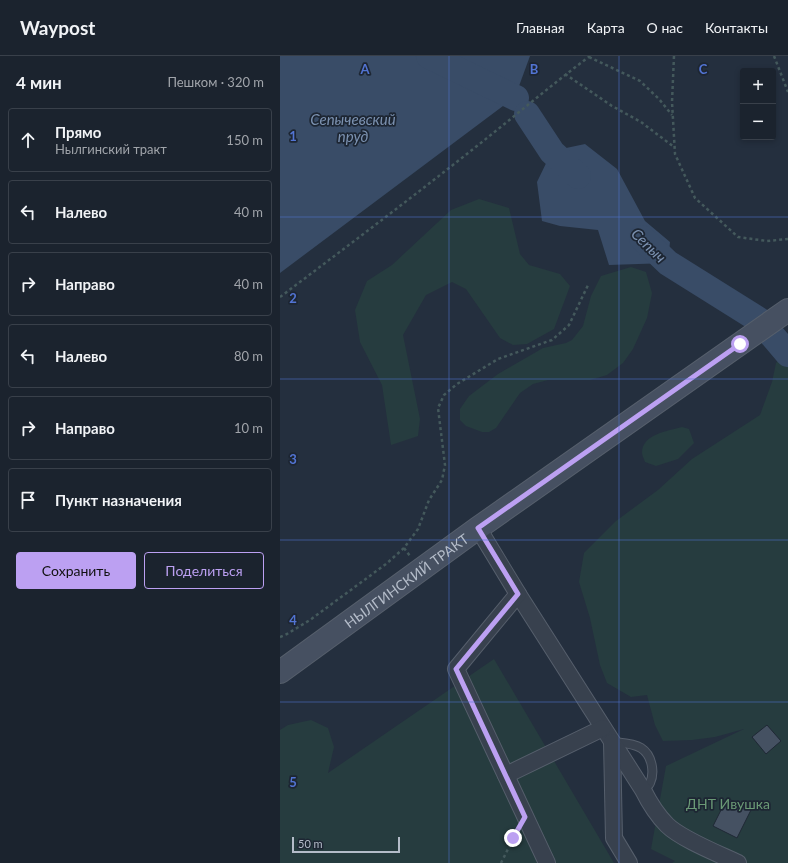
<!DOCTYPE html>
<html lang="ru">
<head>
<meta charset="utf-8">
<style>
  :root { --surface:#1b232e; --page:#242b36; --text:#f1f3f6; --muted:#a0a4aa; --line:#39404a; --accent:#bca0f2 }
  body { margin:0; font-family:Lato,sans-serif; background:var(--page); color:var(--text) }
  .controls { position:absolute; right:12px; top:12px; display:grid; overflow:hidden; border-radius:4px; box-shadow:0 2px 6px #0003 }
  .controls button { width:36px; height:36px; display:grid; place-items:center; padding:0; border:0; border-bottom:1px solid var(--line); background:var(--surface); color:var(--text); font:20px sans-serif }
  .scale { position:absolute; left:12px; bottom:10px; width:108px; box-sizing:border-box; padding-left:4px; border:2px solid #b4bcc9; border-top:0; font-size:11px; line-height:14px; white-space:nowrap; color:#b4bcc9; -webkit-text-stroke:3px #1d2633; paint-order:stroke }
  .stop { position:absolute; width:12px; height:12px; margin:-9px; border:3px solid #bca0f2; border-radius:50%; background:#fff }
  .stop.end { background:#bca0f2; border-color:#fff; box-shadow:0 1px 4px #0008 }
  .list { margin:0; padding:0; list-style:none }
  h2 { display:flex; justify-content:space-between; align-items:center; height:52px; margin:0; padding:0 16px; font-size:17px }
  h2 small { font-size:13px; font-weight:400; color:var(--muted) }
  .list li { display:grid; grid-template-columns:26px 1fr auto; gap:12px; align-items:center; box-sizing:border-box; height:64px; margin:0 8px 8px; padding:0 8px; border:1px solid var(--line); border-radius:4px }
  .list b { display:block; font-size:15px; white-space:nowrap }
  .list p { margin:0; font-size:13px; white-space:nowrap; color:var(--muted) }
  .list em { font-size:13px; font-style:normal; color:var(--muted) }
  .actions { display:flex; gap:8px; padding:12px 16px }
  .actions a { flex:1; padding:9px 0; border:1px solid var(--accent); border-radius:4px; text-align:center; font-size:14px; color:var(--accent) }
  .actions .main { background:var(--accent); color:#111 }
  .icon { flex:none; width:22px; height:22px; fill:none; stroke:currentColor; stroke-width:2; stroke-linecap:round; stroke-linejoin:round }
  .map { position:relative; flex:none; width:508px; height:807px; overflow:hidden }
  header { display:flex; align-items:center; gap:24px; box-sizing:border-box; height:56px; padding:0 20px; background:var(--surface); border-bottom:1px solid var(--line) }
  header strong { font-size:19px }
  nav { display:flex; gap:22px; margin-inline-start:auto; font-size:14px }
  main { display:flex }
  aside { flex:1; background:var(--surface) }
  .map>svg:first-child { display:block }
  .green { fill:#263c3f }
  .water { fill:#394c67 }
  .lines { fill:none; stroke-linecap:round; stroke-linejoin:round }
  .river { stroke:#394c67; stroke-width:26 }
  .building { fill:#455162; stroke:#1f2835 }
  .service-casing { stroke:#565f6c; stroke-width:10 }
  .minor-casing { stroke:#565f6c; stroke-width:18 }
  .secondary-casing { stroke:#565f6c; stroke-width:24 }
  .path { stroke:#44595c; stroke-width:2.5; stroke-dasharray:3 3; stroke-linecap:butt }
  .service { stroke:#38414e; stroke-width:8 }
  .minor { stroke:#38414e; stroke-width:16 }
  .secondary { stroke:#465061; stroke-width:22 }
  .route { stroke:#bca0f2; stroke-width:5 }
  .grid { fill:none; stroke:#5274d3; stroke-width:1; stroke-opacity:0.55 }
  .labels { text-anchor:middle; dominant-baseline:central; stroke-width:3.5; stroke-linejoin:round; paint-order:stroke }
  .street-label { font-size:14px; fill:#b4bcc9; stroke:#1d2633 }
  .park-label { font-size:14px; fill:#6b9a76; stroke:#1d2633 }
  .water-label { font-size:15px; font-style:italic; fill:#7c92b1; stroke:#1d2633 }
  .grid-label { font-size:13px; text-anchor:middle; font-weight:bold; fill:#5274d3; stroke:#1d2633; stroke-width:3.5; stroke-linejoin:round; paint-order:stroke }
</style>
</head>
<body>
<header>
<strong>Waypost</strong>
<nav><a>Главная</a><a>Карта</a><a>О нас</a><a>Контакты</a></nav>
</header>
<main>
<aside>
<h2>4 мин<small>Пешком · 320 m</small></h2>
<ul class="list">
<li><svg class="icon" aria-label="ahead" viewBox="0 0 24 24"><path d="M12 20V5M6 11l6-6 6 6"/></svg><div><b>Прямо</b><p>Нылгинский тракт</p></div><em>150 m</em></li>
<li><svg class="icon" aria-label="left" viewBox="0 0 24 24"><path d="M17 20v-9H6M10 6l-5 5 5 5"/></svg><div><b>Налево</b></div><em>40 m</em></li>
<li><svg class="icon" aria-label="right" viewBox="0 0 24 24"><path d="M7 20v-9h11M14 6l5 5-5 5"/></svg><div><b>Направо</b></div><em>40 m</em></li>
<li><svg class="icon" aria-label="left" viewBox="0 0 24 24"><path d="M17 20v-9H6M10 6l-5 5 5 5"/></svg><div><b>Налево</b></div><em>80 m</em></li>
<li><svg class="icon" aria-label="right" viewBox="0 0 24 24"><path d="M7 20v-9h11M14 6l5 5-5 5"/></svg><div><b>Направо</b></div><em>10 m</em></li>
<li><svg class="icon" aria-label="arrive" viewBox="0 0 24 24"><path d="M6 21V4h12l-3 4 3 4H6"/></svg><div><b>Пункт назначения</b></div></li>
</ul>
<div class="actions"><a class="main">Сохранить</a><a>Поделиться</a></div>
</aside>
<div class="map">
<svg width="508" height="807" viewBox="0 0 508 807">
  <rect width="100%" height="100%" fill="#242f3e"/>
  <g class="green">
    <polygon points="199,143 229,152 240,198 249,209 280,218 290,230 274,273 247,288 233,289 220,282 186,233 172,226 146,239 123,279 140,363 138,380 111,389 102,329 80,286 75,254 87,225 112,209 171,154"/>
    <polygon points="351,211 366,216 372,237 367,262 353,293 343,307 327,319 310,324 268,324 253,328 240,337 216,372 209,376 202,376 186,370 180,364 180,353 189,340 218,318 263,292 286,287 292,284 303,270 311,240 321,220"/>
    <polygon points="508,295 508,807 392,807 395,805 371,793 386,710 464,673 435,681 412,684 383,685 375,669 367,639 351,641 327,627 320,609 310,562 299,526 304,497 336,465 378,434 412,403 480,359 492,326 496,307"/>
    <path d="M402 371 409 373 414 387 398 403 376 410 365 406C364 403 362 399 362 397 362 378 388 375 402 371Z"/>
    <polygon points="214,603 334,807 0,807 0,674 8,669 31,664 48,672 54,691 48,717"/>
  </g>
  <g class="water">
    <polygon points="0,0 250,0 235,41 0,217"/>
    <polygon points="305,88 337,113 365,165 390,186 388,207 329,209 318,174 280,170 262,165 257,126 272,95"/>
  </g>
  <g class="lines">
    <g class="river">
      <polyline points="149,0 236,42"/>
      <polyline points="247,58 272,96 298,120"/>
      <polyline points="362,182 388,207 479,264 508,298"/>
    </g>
  </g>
  <g class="building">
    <polygon points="487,669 501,685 486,698 472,681"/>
    <polygon points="447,742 471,754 457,782 433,770"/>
  </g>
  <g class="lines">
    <g class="service-casing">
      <path id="service" d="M333 686C342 687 353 687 361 692 372 699 375 716 370 727 369 730 365 732 363 734"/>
    </g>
    <g class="minor-casing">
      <g id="minor">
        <path d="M198 472 238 538 363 734C369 746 377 759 387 769 401 783 439 798 458 807"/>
        <polyline points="238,538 176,613 267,807"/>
        <polyline points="332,686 334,782 349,807"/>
        <polyline points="226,719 323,672"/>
      </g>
    </g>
    <g class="secondary-casing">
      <g id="secondary">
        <path id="s1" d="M0 616 198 472 508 254"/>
      </g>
    </g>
    <g class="path">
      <polyline points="394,0 392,46 395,98 415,142 458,181 487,185 508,183"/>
      <polyline points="494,0 508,36"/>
      <polyline points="309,1 360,25 379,43 392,59"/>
      <polyline points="285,18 332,50 361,66 394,91"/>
      <path d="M0 241C73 186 146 131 217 74 248 49 278 24 310 0"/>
      <polyline points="124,492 130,500"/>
      <polyline points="0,581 7,578 30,564 106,508 124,492 138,473 149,444 162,424 165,409 158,352 164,339 177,328 218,303 272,284 289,269 309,227"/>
      <polyline points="221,807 237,775"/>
    </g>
    <use href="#service" class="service"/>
    <use href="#minor" class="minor"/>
    <use href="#secondary" class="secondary"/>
  </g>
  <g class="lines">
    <polyline class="route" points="233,782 245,761 176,613 238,538 198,472 460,288"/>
  </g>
  <path class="grid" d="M169 0V807M339 0V807M0 161H508M0 323H508M0 484H508M0 646H508"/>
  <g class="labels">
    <g class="street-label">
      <text stroke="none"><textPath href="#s1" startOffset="156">НЫЛГИНСКИЙ ТРАКТ</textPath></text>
    </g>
    <g class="park-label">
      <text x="448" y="747">ДНТ Ивушка</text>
    </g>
    <g class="water-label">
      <text x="73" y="63">Сепычевский<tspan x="73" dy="17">пруд</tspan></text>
      <text transform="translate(369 189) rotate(44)">Сепыч</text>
    </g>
  </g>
  <g class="grid-label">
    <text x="85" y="18">A</text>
    <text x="254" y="18">B</text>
    <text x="423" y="18">C</text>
    <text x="13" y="85">1</text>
    <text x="13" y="247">2</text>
    <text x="13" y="408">3</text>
    <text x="13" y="569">4</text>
    <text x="13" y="731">5</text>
  </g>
</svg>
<div class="controls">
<button>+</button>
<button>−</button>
</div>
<div class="scale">50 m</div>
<div class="stop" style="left:460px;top:288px"></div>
<div class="stop end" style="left:233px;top:782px"></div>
</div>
</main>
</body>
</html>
